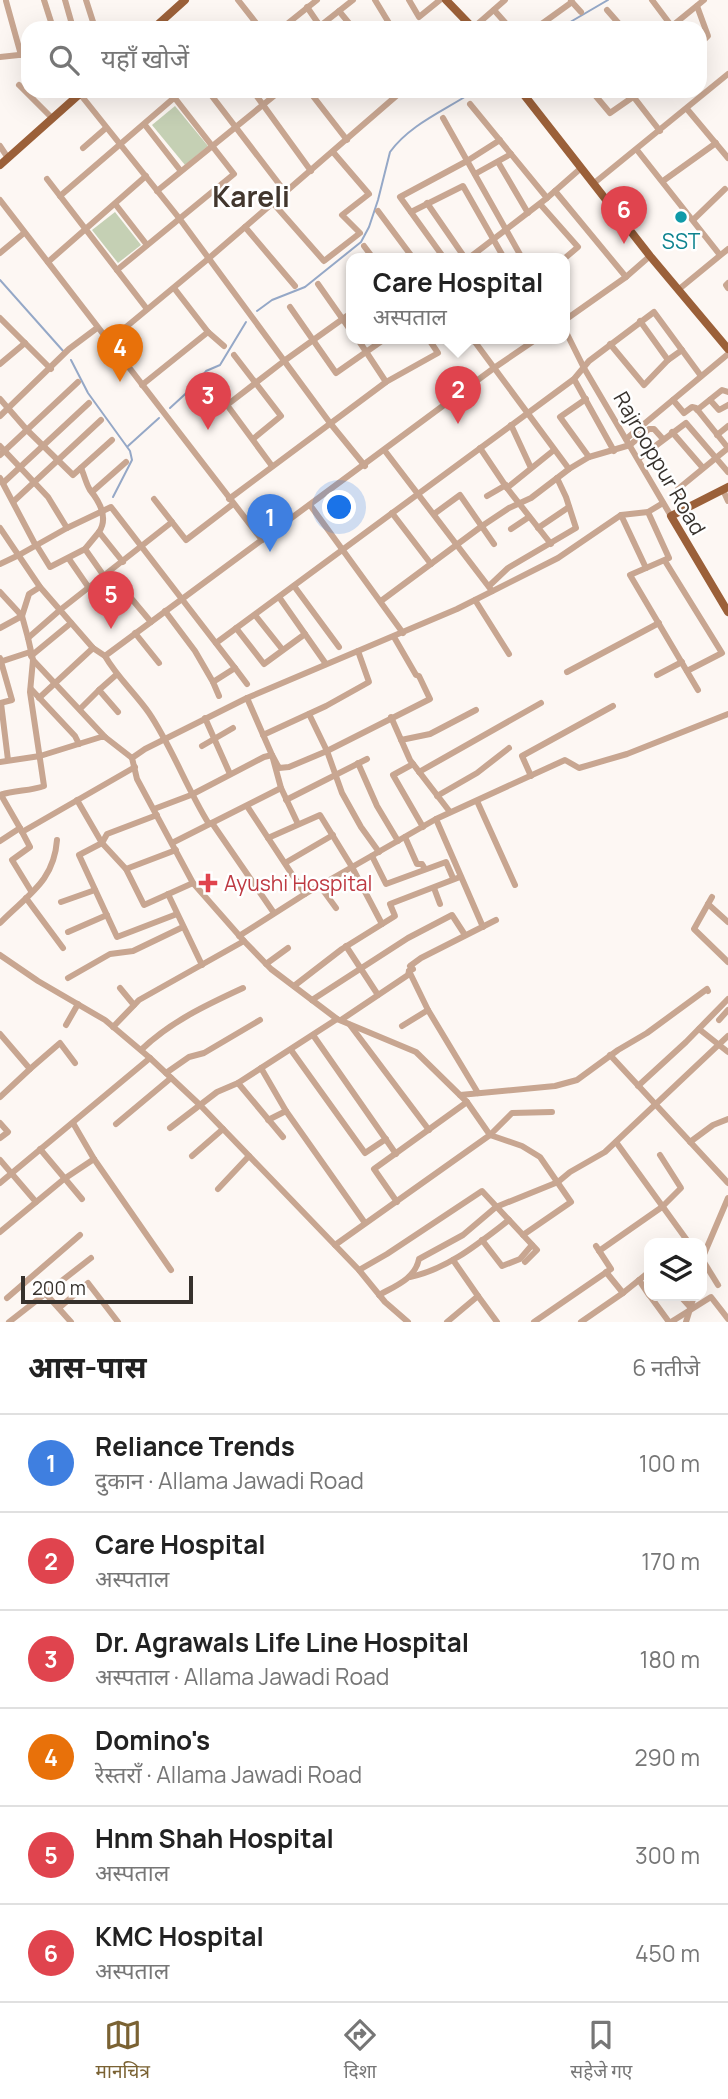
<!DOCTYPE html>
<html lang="hi">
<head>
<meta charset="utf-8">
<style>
  :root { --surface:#fff; --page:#f2f2f2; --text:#222; --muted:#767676; --line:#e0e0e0; --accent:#7a6233 }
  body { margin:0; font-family:Manrope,"Noto Sans Devanagari",sans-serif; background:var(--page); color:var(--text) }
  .controls { position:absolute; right:21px; bottom:21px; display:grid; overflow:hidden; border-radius:14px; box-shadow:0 7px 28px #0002 }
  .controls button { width:63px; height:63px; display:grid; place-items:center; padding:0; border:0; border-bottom:2px solid var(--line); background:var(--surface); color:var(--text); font:35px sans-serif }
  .scale { position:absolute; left:21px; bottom:18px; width:172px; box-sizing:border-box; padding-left:7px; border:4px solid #36312c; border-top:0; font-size:19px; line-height:24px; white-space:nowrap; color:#36312c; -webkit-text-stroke:5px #fff; paint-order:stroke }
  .you { position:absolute; left:340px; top:508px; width:24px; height:24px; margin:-18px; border:5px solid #fff; border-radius:50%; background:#1a73e8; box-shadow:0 0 0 10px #1a73e833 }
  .badge { display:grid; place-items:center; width:46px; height:46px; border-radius:50%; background:var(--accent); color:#fff; font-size:23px; font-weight:700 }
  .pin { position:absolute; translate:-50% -58px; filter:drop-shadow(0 2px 4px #0008) }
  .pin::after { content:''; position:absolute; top:37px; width:24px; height:21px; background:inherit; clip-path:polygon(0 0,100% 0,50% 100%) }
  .popup { position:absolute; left:346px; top:253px; width:224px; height:91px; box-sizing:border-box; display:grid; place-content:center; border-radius:14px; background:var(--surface); filter:drop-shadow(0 2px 5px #0005); font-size:23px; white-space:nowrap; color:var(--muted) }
  .popup b { font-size:26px; color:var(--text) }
  .popup::after { content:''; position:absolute; left:50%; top:100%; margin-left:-14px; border:14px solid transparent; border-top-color:var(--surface) }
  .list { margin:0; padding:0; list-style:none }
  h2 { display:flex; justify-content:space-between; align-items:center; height:91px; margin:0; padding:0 28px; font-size:30px }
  h2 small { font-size:23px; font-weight:400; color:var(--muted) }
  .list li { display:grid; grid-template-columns:46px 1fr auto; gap:21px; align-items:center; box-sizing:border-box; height:98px; padding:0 28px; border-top:2px solid var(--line) }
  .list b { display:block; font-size:26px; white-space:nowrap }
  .list p { margin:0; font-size:23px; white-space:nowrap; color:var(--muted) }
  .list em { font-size:23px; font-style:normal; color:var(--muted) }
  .icon { flex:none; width:38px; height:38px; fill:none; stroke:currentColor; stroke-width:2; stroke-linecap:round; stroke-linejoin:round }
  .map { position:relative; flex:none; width:728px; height:1322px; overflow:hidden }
  .search { position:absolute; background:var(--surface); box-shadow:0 7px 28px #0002; left:21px; right:21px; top:21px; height:77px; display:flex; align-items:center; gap:18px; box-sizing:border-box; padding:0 24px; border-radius:21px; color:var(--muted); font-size:26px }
  .sheet { height:679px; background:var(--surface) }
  nav { display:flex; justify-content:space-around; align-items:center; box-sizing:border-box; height:98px; border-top:2px solid var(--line); background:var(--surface); font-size:19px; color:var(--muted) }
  nav a { display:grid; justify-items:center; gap:4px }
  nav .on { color:var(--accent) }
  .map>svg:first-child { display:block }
  .green { fill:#c5d0b4 }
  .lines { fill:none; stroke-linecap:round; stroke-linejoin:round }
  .stream { stroke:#95a8c7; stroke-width:2 }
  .minor { stroke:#c8a691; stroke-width:6 }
  .major { stroke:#9b6039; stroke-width:8 }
  .culture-dot { fill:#0f9aa8; stroke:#fff; stroke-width:2.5 }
  .health-dot { fill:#e0444e; stroke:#fff; stroke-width:2.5 }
  .labels { text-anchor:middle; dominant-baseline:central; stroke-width:5; stroke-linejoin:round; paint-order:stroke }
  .culture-label { font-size:21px; fill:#0d838f; stroke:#fff }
  .street-label { font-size:21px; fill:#36312c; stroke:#fff }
  .health-label { font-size:21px; fill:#be3a42; stroke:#fff; text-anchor:start }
  .district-label { font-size:28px; font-weight:bold; fill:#42372e; stroke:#fff }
</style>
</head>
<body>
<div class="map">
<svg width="728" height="1322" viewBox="0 0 728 1322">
  <rect width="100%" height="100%" fill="#fdf7f3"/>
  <g class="green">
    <polygon points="175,106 208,146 185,165 152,125"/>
    <polygon points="115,212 141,245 118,263 92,230"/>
  </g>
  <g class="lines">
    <g class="stream">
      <polyline points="560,28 608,0"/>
      <polyline points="0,280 64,352"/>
      <path d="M257 311 272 300 305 287 361 242 369 227 378 200 390 152C410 124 446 110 474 91"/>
      <polyline points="71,360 88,393 130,451 132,460 113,497"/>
      <polyline points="170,408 194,386 206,371 220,365 246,322"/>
      <polyline points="128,446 159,418"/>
    </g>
    <g class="minor">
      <polyline points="44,0 53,28"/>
      <polyline points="65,0 73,28"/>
      <polyline points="86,0 95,28"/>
      <polyline points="238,0 260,28"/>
      <polyline points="375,0 392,28"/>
      <polyline points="409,0 419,17 440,0"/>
      <polyline points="652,0 673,28"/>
      <polyline points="6,1 21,55"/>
      <polyline points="571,1 581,12"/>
      <polyline points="697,6 708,36 700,44"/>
      <polyline points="307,7 320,26"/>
      <polyline points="494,10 510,28"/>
      <polyline points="607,10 621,26"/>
      <polyline points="339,11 353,28"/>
      <polyline points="320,26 353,0"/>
      <polyline points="672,26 704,0"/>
      <polyline points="282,28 317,0"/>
      <polyline points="473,28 505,0"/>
      <polyline points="536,28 572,2"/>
      <polyline points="0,57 28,54"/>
      <polyline points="19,85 52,118"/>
      <polyline points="208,91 286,193"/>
      <polyline points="253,91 311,171"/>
      <polyline points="309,91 347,140"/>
      <polyline points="629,91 660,131"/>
      <polyline points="80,94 179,218 330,423 365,466"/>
      <polyline points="594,94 610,113 633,97"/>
      <polyline points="470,104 547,198"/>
      <polyline points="687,109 728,158"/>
      <polyline points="443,118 522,258"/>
      <polyline points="145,125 180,170"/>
      <polyline points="0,146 8,158"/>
      <polyline points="83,148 106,128"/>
      <polyline points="637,150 720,255"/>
      <polyline points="498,162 528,213"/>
      <polyline points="475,174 511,154"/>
      <polyline points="47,179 147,309"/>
      <polyline points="663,181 716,143"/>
      <polyline points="593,184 728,74"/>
      <polyline points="157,191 280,91"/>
      <polyline points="555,191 626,277"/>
      <polyline points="60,196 182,91"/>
      <polyline points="0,200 262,540"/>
      <polyline points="273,203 324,261 360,233 342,215 369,194 333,152"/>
      <polyline points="427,203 465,258"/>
      <polyline points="540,204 578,247 565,258"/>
      <polyline points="116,205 147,245"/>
      <polyline points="378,211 413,258"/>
      <polyline points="411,212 463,186 504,258"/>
      <polyline points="693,220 725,189"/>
      <polyline points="245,227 295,286"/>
      <polyline points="364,246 373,258"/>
      <polyline points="0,253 24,233"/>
      <polyline points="444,258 400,197 467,161 500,140"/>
      <polyline points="469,258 547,198 580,169"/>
      <polyline points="48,262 146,176"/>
      <polyline points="117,270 234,174 174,97"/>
      <polyline points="728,283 726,285 728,288"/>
      <polyline points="318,284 351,331"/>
      <polyline points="174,288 208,332 224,346"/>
      <polyline points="678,290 728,249"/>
      <polyline points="290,307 336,373 386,338"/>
      <polyline points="0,318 51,369"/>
      <polyline points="565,320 626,277 650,256"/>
      <polyline points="640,321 668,360"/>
      <polyline points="565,330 584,368 671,516"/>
      <polyline points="357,338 386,382"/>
      <polyline points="472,338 569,469"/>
      <polyline points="108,342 208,259 402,91"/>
      <polyline points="610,344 644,385 668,360 682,350"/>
      <polyline points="234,355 281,416 253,439"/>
      <polyline points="0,364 25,343"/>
      <polyline points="207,377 227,405"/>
      <polyline points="574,379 614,451"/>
      <polyline points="142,385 208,332"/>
      <polyline points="0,399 27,430 73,475 112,440"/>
      <polyline points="586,399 560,417 589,457"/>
      <polyline points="673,400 684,413 692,407 696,408 728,448"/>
      <polyline points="710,400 719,410 728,405"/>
      <polyline points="697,410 722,390 728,392"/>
      <polyline points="0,416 69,349 97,328"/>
      <polyline points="511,425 531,468"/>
      <polyline points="672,432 703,468"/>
      <polyline points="717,435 728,426"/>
      <polyline points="626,439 728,354"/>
      <polyline points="0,446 48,497 67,528"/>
      <polyline points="480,448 507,488 551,544"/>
      <polyline points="385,451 492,591"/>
      <polyline points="0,455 78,382"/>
      <polyline points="638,459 686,423 728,472"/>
      <polyline points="272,466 227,405 284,361 351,313"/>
      <path d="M81 468C84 474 86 484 90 490 99 501 109 517 99 532"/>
      <polyline points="0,478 36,546"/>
      <polyline points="3,483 89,403"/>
      <polyline points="507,488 554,450"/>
      <polyline points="723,490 728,501"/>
      <polyline points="92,492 126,462"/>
      <polyline points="487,496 506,485"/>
      <polyline points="154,499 186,540 233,504"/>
      <polyline points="229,499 386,382 438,353 428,338"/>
      <polyline points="14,501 101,420"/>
      <polyline points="310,505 403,633"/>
      <polyline points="686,508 678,489 728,448"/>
      <polyline points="648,512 669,558 630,575 698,690"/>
      <polyline points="392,513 431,564"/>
      <polyline points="434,514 460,495 494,544"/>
      <polyline points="621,515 646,568"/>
      <polyline points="0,528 40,587 93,648 105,656"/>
      <polyline points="538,528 569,507"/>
      <polyline points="511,529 529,517"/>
      <polyline points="37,546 50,567 85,549 99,532 123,562"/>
      <polyline points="85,549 104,576"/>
      <polyline points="69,559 89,588"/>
      <polyline points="665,561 722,653 687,671"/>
      <polyline points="0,564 19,555 67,528 111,507 235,668 213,682 219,696"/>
      <polyline points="110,573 151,622"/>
      <polyline points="294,586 339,647"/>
      <polyline points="489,586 508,568 576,528 566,497 557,478"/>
      <path d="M0 592 22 616 28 638 33 660 30 692 44 786C31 791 15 790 0 795"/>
      <polyline points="279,597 326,664"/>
      <polyline points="475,600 509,654"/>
      <polyline points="381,601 482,526 509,508 531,498 569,469 589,457 630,445 649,429 654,429 663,439"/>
      <polyline points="165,611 195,651 213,682"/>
      <polyline points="255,615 282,649"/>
      <polyline points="0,628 22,616 29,594 40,587"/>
      <polyline points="236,628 264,664 305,634"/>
      <polyline points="135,633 159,663"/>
      <polyline points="28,638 60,610 172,522"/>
      <polyline points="216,643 574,379 589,361 654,312 701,376"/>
      <polyline points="31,656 71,623"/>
      <polyline points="0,658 12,700 0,703"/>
      <polyline points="33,660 105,737"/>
      <polyline points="0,662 30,652"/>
      <polyline points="235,668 247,684"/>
      <polyline points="567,672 659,623"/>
      <polyline points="116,675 99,690 118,712"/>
      <polyline points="657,675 682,662"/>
      <polyline points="31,689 75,736 79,744"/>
      <polyline points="39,698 93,648"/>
      <polyline points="247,698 272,755 281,788 298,824"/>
      <polyline points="1,703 8,760"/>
      <polyline points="80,709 99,690"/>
      <polyline points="309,714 327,751 342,793 361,827 379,852"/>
      <polyline points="391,717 410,760 450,812"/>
      <polyline points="205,718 230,774"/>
      <polyline points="263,735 326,706 369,682 358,651"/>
      <polyline points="401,740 430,734 476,710"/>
      <polyline points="202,746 233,728"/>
      <polyline points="0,762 40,756 101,737 105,737 132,758"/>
      <polyline points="358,763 377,806 398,841"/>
      <polyline points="413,764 393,775 423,827"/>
      <polyline points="419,772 541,703"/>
      <polyline points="531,776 522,756 613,706"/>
      <polyline points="1,795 20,828"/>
      <polyline points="437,796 477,773 509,748"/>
      <polyline points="77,800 102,843 126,869 144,905 193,883"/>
      <polyline points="286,800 367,759"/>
      <polyline points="477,801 515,885"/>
      <polyline points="247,806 305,894"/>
      <polyline points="154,809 191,795 264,757 272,755 279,768 289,767 327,751 430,699 419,676 416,675 394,637"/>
      <polyline points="157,815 107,834 102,843 79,855 117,937 177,914"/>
      <polyline points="436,819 483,927"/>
      <polyline points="212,823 274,913"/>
      <path d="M209 824C187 789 172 747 149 713 135 693 117 677 105 656L494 368 538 338"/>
      <polyline points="22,832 135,767"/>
      <polyline points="405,837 417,864 422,864 425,869"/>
      <polyline points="268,838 320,815 352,867 382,924"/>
      <polyline points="0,841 20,828 30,847 12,860 31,891"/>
      <polyline points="172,843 281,788"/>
      <polyline points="372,856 386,884 446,862 453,878"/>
      <polyline points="285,863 333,835"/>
      <polyline points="126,869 176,850"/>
      <polyline points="320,886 336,908"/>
      <polyline points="434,888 440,904"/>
      <polyline points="168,894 202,965"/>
      <polyline points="712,897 694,929 728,962"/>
      <polyline points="26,898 63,948"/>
      <polyline points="61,902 95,890"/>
      <polyline points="708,904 728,922"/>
      <path d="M0 923C27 895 54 882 57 840"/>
      <polyline points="68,932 107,915"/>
      <polyline points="239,936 305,894 436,819 565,760 579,768 627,754 728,714"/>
      <polyline points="346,946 378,995"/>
      <polyline points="0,955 38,981 105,1020 150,1058 200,1105 359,1270 385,1302 408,1322"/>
      <polyline points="266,964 288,948"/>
      <polyline points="409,971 413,969 410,966 421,958 496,920"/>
      <polyline points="68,978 110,954 133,951 183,927"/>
      <polyline points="294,986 342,949 395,916 390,904 460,877"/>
      <polyline points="120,988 134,1005"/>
      <polyline points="312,1000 408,938 452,915 465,935"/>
      <polyline points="341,1020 408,975 409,971 428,1010 478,1093"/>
      <polyline points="719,1020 728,1010"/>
      <polyline points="66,1025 78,1004"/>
      <polyline points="350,1025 429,1130"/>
      <polyline points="402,1026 428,1010"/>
      <polyline points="113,1027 139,1000 244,941"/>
      <polyline points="699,1029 728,1052"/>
      <polyline points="0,1034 30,1069 0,1097"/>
      <polyline points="313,1035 396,1154"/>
      <path d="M141 1050C170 1022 206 1005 243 988"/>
      <polyline points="291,1050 365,1153 386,1139"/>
      <polyline points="610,1055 728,1183"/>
      <polyline points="261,1068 286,1111 365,1223"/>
      <polyline points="30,1069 60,1043 75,1063"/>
      <polyline points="166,1073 189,1057 204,1053 260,1020"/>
      <polyline points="238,1083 283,1137"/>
      <polyline points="638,1086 686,1042 728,999"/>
      <polyline points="460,1095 555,1086 577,1080 618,1050 647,1033 707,989 708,991"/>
      <polyline points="268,1120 286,1111"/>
      <polyline points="0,1123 8,1132 0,1138"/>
      <polyline points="73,1123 94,1159 171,1270"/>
      <polyline points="116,1124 171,1078"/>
      <polyline points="170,1128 217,1092 238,1083 337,1019"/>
      <polyline points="616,1142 689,1243"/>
      <polyline points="690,1142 713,1125 728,1119"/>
      <polyline points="40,1149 82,1199"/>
      <polyline points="192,1156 223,1129"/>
      <polyline points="0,1160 36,1202"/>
      <polyline points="0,1183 150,1058"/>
      <polyline points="218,1189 249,1156"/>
      <polyline points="397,1202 374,1169 467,1102"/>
      <polyline points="0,1232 64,1179 94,1159"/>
      <polyline points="523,1235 571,1202 540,1157 522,1146 490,1135 512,1113 552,1112"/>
      <polyline points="482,1240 502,1266 520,1259 532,1245"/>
      <polyline points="335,1245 490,1135 467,1102 416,1052 337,1019 271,969 244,941 193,883 137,779 132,758 145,749 247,698 457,609 558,558 621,515 648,512 663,503"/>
      <polyline points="599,1251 662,1207 681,1188 660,1155"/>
      <polyline points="702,1259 728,1198"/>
      <polyline points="702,1259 718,1285"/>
      <polyline points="453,1260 478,1296"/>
      <polyline points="359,1270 387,1254 482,1191 537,1250 525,1262"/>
      <polyline points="606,1272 623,1293 649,1272"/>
      <path d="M410 1277C448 1269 479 1243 509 1220"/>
      <polyline points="639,1280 649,1295"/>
      <polyline points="45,1293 71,1322"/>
      <path d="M379 1295C395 1286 415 1279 419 1259L463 1235 496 1207 558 1182 570 1172 605 1152 728 1036"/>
      <polyline points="650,1296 669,1322"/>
      <polyline points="680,1296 691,1308"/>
      <polyline points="7,1298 80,1235"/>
      <polyline points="59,1308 88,1283 118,1322"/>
      <polyline points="9,1322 91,1258"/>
      <polyline points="447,1322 478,1296 497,1322"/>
      <polyline points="534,1322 611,1269 596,1246"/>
      <polyline points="581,1322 623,1293"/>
      <polyline points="671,1322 711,1297 728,1319"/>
      <polyline points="686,1322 694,1296"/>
    </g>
    <g class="major">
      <polyline points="446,0 473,28"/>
      <polyline points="154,28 185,0"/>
      <polyline points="521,91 650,256 728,349"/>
      <polyline points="0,165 83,91"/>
      <polyline points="728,487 671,516 728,612"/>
    </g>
  </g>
  <circle class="culture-dot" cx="681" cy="217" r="7"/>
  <path class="health-dot" d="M204.5 872.5h7v7h7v7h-7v7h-7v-7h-7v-7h7z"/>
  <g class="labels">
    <g class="culture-label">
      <text x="681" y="241">SST</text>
    </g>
    <g class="street-label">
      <text transform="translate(660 463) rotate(60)">Rajrooppur Road</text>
    </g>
    <g class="health-label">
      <text x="224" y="883">Ayushi Hospital</text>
    </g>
    <g class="district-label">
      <text x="251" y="196">Kareli</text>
    </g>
  </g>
</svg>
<div class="controls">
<button><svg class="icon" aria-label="layers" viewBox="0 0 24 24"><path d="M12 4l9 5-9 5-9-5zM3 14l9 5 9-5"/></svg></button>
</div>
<div class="scale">200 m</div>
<div class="you"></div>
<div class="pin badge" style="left:270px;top:552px;background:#3f7fe0">1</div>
<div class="pin badge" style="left:458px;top:424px;background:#e0444e">2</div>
<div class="popup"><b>Care Hospital</b>अस्पताल</div>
<div class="pin badge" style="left:208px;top:430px;background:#e0444e">3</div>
<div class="pin badge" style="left:120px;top:382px;background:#e8710a">4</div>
<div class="pin badge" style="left:111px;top:629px;background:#e0444e">5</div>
<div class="pin badge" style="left:624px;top:244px;background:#e0444e">6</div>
<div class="search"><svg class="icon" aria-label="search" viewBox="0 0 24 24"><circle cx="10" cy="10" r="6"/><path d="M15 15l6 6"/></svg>यहाँ खोजें</div>
</div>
<section class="sheet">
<h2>आस-पास<small>6 नतीजे</small></h2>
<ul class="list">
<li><span class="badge" style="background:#3f7fe0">1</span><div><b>Reliance Trends</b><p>दुकान · Allama Jawadi Road</p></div><em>100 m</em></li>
<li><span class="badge" style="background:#e0444e">2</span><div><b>Care Hospital</b><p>अस्पताल</p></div><em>170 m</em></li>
<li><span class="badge" style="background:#e0444e">3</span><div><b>Dr. Agrawals Life Line Hospital</b><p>अस्पताल · Allama Jawadi Road</p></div><em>180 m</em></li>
<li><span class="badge" style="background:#e8710a">4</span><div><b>Domino's</b><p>रेस्तराँ · Allama Jawadi Road</p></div><em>290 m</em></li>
<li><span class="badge" style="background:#e0444e">5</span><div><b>Hnm Shah Hospital</b><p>अस्पताल</p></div><em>300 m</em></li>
<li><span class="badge" style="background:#e0444e">6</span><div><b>KMC Hospital</b><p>अस्पताल</p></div><em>450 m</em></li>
</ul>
</section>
<nav>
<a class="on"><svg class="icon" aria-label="map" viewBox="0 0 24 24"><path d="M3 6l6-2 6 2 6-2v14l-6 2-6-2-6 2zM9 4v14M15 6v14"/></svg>मानचित्र</a>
<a><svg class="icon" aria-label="directions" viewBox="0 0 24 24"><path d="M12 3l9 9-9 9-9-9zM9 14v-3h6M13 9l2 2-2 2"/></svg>दिशा</a>
<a><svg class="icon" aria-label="saved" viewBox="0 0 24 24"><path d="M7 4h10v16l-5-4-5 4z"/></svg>सहेजे गए</a>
</nav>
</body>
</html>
